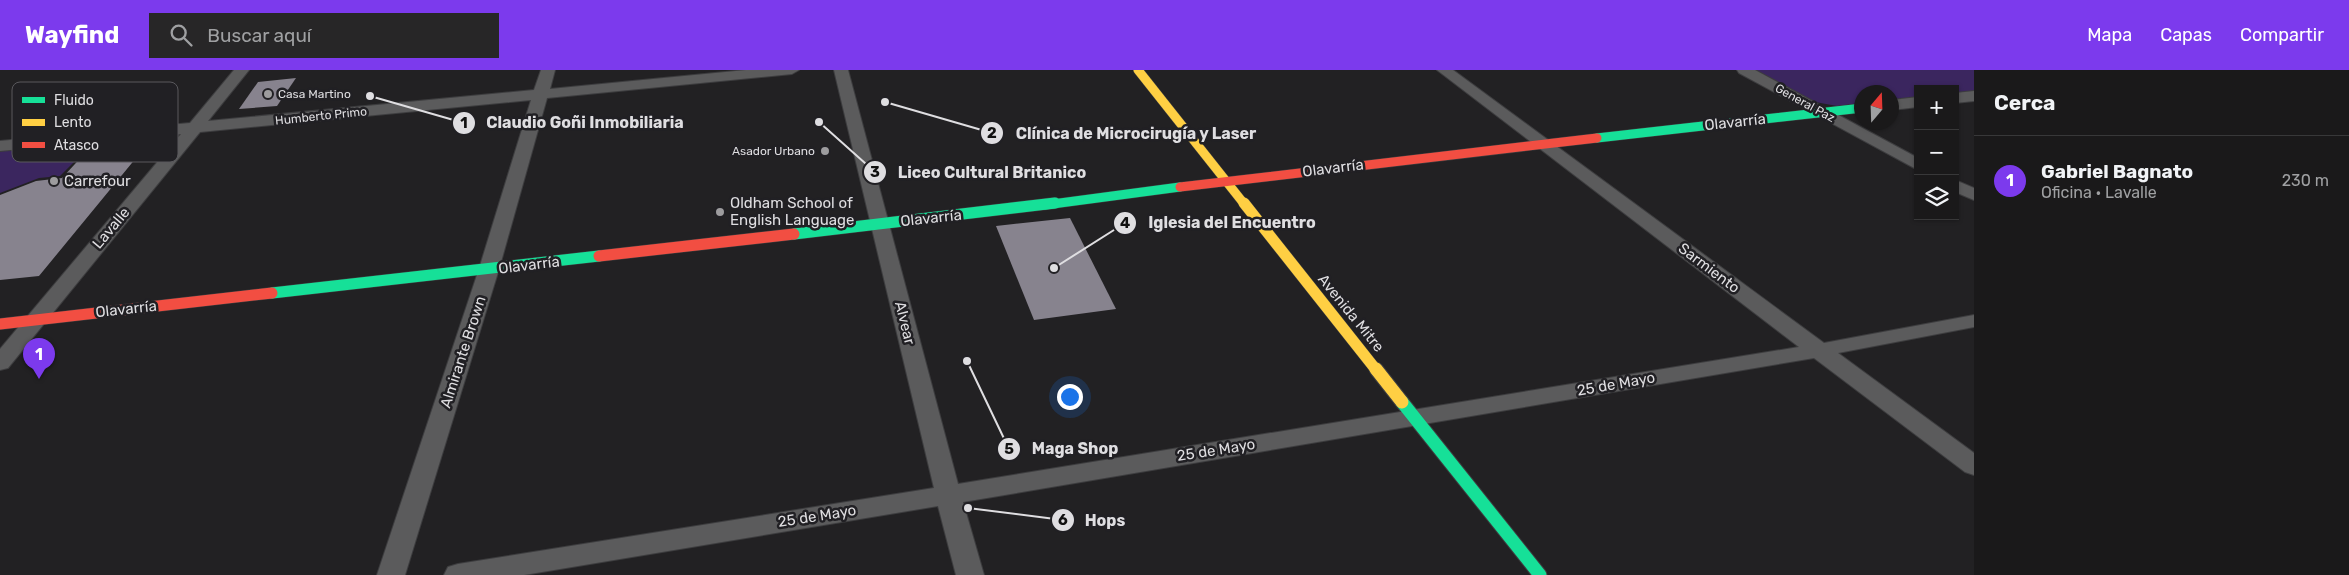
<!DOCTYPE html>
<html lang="es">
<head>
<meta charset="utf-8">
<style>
  :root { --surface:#1a191a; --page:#272627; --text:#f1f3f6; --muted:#9fa0a2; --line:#383839; --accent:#7c3aed }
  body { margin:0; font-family:Rubik,sans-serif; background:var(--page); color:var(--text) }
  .controls { position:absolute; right:15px; top:15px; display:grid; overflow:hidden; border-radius:0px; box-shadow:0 1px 4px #0004 }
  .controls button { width:45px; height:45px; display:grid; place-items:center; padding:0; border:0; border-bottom:1px solid var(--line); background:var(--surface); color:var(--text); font:25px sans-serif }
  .compass { position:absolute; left:1854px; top:15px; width:45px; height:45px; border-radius:50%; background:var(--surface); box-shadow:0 1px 4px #0004; rotate:19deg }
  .you { position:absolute; left:1069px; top:326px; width:18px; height:18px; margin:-12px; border:4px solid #fff; border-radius:50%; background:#1a73e8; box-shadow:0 0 0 8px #1a73e833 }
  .badge { display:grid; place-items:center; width:32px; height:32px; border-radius:50%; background:var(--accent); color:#fff; font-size:16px; font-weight:700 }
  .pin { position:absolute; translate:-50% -41px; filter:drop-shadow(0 1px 2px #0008) }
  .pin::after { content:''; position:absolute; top:26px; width:18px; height:15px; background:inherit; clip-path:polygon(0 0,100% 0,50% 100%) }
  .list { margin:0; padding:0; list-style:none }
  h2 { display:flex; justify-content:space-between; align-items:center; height:65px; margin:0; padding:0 20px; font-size:21px }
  h2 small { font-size:16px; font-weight:400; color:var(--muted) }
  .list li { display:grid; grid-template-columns:32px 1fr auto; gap:15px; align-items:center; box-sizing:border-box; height:90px; padding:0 20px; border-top:1px solid var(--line) }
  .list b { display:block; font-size:19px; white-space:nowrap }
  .list p { margin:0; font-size:16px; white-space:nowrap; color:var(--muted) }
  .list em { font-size:16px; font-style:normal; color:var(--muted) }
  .icon { flex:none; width:28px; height:28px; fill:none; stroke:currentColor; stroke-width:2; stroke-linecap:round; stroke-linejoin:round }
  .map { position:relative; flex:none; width:1974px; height:505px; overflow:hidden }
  header { display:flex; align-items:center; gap:30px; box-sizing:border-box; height:70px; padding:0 25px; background:var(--accent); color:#fff }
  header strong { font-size:24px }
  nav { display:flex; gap:28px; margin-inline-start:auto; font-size:18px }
  .search { width:350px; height:45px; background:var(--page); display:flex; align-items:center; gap:12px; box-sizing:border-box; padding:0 18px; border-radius:0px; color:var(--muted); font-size:19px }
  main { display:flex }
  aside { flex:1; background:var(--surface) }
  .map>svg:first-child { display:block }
  .green { fill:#3b265f }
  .building { fill:#87838e }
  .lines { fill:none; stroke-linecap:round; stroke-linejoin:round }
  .street-casing { stroke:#3d3d3f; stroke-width:2 }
  .fast-far2-casing { stroke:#3d3d3f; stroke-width:10 }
  .fast-far1-casing { stroke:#3d3d3f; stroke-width:12 }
  .fast-casing { stroke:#3d3d3f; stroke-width:15 }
  .slow-far2-casing { stroke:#3d3d3f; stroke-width:10 }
  .slow-far1-casing { stroke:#3d3d3f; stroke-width:12 }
  .slow-casing { stroke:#3d3d3f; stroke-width:15 }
  .jam-far1-casing { stroke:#3d3d3f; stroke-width:10 }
  .jam-casing { stroke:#3d3d3f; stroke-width:12 }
  .street { fill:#5b5b5c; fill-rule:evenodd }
  .fast-far2 { stroke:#16e098; stroke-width:9 }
  .fast-far1 { stroke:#16e098; stroke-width:11 }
  .fast { stroke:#16e098; stroke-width:13 }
  .slow-far2 { stroke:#ffcf43; stroke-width:9 }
  .slow-far1 { stroke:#ffcf43; stroke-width:11 }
  .slow { stroke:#ffcf43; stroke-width:13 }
  .jam-far1 { stroke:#f24e42; stroke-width:9 }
  .jam { stroke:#f24e42; stroke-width:11 }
  .poi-dot { fill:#9d9c9e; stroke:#212024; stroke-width:2 }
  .labels { text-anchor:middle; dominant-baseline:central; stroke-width:5; stroke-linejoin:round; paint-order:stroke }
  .far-poi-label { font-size:12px; fill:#dfdee1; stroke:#212024; text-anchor:start }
  .far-street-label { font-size:12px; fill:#dfdee1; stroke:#212024 }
  .street-label { font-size:15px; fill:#dfdee1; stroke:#212024 }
  .poi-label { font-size:15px; fill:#dfdee1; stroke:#212024; text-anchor:start }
  .key { fill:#212024; stroke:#5a595d; stroke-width:1 }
  .key-label { font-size:14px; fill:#dfdee1 }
  .leader { fill:none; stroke:#dfdee1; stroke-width:2 }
  .callout-dot { fill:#dfdee1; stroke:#212024; stroke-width:2 }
  .mark-label { font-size:15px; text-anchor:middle; font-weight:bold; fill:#111 }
  .callout-label { font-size:16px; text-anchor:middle; font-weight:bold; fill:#dfdee1; stroke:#212024; stroke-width:5; stroke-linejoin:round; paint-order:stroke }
</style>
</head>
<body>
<header>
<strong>Wayfind</strong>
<div class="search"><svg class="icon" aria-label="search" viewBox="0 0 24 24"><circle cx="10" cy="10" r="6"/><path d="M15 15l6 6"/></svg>Buscar aquí</div>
<nav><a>Mapa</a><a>Capas</a><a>Compartir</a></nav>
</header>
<main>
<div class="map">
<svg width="1974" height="505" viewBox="0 0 1974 505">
  <rect width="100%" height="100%" fill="#222123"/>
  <g class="green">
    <polygon points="1756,0 1974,0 1974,21 1955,23 1955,19 1918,19 1918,27 1892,30 1892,22 1862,22 1861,33 1837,36 1815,32"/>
    <polygon points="93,73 60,106 39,108 0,123 0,81"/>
  </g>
  <g class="building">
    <polygon points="296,8 277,36 239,39 258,12"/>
    <polygon points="102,74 136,88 39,206 0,210 0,125 36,111 62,108 87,81 97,80"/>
    <polygon points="1070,148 1116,239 1034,250 996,156"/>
  </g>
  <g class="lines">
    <g class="street-casing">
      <g id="street">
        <polygon points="234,0 249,0 208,51 534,20 541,0 555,0 550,19 746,0 799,0 792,4 547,28 499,199 405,505 377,505 479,199 531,30 200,62 8,298 0,300 0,279 181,64 0,81 0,71 190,53"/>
        <polygon points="834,0 848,0 958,414 1799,277 1437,0 1453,0 1824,273 1974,245 1974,257 1838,283 1974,383 1974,405 1965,402 1814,288 963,432 984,505 956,505 938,436 524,505 444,505 448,497 458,494 934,418"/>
        <polygon points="1737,0 1755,0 1918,88 1918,100 1739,3"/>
        <polygon points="1974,21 1974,31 1955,33 1955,23"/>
        <polygon points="1918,27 1918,37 1892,40 1892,30"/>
        <polygon points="1955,110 1974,118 1974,130 1955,122"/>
      </g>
    </g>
    <g class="fast-far2-casing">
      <g id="fast-far2">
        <polyline points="1597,68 1862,38"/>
        <polyline points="1045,135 1180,117"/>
      </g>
    </g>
    <g class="fast-far1-casing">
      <g id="fast-far1">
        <polyline points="794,164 1055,133"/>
        <polyline points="272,223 599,186"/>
      </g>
    </g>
    <g class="fast-casing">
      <polyline id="fast" points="1402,332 1540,505"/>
    </g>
    <g class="slow-far2-casing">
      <polyline id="slow-far2" points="1138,0 1245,135"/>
    </g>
    <g class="slow-far1-casing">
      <polyline id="slow-far1" points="1244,133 1377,301"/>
    </g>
    <g class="slow-casing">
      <polyline id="slow" points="1376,299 1402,332"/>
    </g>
    <g class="jam-far1-casing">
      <polyline id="jam-far1" points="1180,117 1597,68"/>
    </g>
    <g class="jam-casing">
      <g id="jam">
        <polyline points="599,186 794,164"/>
        <polyline points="0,254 272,223"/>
      </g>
    </g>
    <use href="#street" class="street"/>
    <use href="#fast-far2" class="fast-far2"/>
    <use href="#fast-far1" class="fast-far1"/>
    <use href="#fast" class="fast"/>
    <use href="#slow-far2" class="slow-far2"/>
    <use href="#slow-far1" class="slow-far1"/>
    <use href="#slow" class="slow"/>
    <use href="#jam-far1" class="jam-far1"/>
    <use href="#jam" class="jam"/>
  </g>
  <g class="poi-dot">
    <circle cx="268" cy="24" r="5"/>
    <circle cx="825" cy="81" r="5"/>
    <circle cx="54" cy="111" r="5"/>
    <circle cx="720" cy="142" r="5"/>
  </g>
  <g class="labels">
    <g class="far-poi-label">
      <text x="278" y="24">Casa Martino</text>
      <text x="815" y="81" text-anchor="end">Asador Urbano</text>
    </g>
    <g class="far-street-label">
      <text transform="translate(1805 33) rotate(29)">General Paz</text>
      <text transform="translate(321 46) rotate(-6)">Humberto Primo</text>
    </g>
    <g class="street-label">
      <text transform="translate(1735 52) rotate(-6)">Olavarría</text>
      <text transform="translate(1333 98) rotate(-7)">Olavarría</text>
      <text transform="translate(931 148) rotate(-6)">Olavarría</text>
      <text transform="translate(111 158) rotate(-50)">Lavalle</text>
      <text transform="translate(529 195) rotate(-7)">Olavarría</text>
      <text transform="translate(1709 198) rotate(37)">Sarmiento</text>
      <text transform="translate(126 239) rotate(-6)">Olavarría</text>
      <text transform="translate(1351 243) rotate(51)">Avenida Mitre</text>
      <text transform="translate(905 253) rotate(76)">Alvear</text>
      <text transform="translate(463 282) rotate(-72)">Almirante Brown</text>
      <text transform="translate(1616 314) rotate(-10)">25 de Mayo</text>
      <text transform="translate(1216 380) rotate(-9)">25 de Mayo</text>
      <text transform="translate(817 446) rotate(-9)">25 de Mayo</text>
    </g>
    <g class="poi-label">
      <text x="64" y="111">Carrefour</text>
      <text x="730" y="133">Oldham School of<tspan x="730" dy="17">English Language</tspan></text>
    </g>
  </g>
  <rect x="12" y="12" width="166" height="80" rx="8" class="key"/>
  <rect x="22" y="27" width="23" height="6" fill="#16e098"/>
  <rect x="22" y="49" width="23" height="7" fill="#ffcf43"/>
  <rect x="22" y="72" width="23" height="6" fill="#f24e42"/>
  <g class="key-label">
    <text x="54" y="35">Fluido</text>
    <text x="54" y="57">Lento</text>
    <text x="54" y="80">Atasco</text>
  </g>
  <path class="leader" d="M370 26L464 53M885 32L992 63M819 52L875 102M1054 198L1125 153M967 291L1009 379M968 438L1063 450"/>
  <g class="callout-dot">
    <circle cx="370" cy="26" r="5"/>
    <circle cx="885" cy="32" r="5"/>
    <circle cx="819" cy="52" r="5"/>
    <circle cx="1054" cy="198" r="5"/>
    <circle cx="967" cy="291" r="5"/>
    <circle cx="968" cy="438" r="5"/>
    <circle cx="464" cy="53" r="12"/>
    <circle cx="992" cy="63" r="12"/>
    <circle cx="875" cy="102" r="12"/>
    <circle cx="1125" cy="153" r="12"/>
    <circle cx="1009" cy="379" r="12"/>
    <circle cx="1063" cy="450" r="12"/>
  </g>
  <g class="mark-label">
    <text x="464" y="58">1</text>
    <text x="992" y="68">2</text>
    <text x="875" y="107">3</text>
    <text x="1125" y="158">4</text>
    <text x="1009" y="384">5</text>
    <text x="1063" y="455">6</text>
  </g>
  <g class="callout-label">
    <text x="585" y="58">Claudio Goñi Inmobiliaria</text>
    <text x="1136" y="69">Clínica de Microcirugía y Laser</text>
    <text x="992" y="108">Liceo Cultural Britanico</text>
    <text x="1232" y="158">Iglesia del Encuentro</text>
    <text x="1075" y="384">Maga Shop</text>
    <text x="1105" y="456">Hops</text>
  </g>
</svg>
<div class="controls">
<button>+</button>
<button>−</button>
<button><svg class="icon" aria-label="layers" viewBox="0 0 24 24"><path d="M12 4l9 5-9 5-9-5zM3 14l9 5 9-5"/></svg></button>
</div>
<svg class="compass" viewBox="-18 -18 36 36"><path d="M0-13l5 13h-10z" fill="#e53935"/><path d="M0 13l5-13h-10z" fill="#9fa0a2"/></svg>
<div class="you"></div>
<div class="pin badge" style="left:39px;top:309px">1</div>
</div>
<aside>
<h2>Cerca<small></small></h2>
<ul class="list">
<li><span class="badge">1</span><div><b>Gabriel Bagnato</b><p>Oficina · Lavalle</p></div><em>230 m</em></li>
</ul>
</aside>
</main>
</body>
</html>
